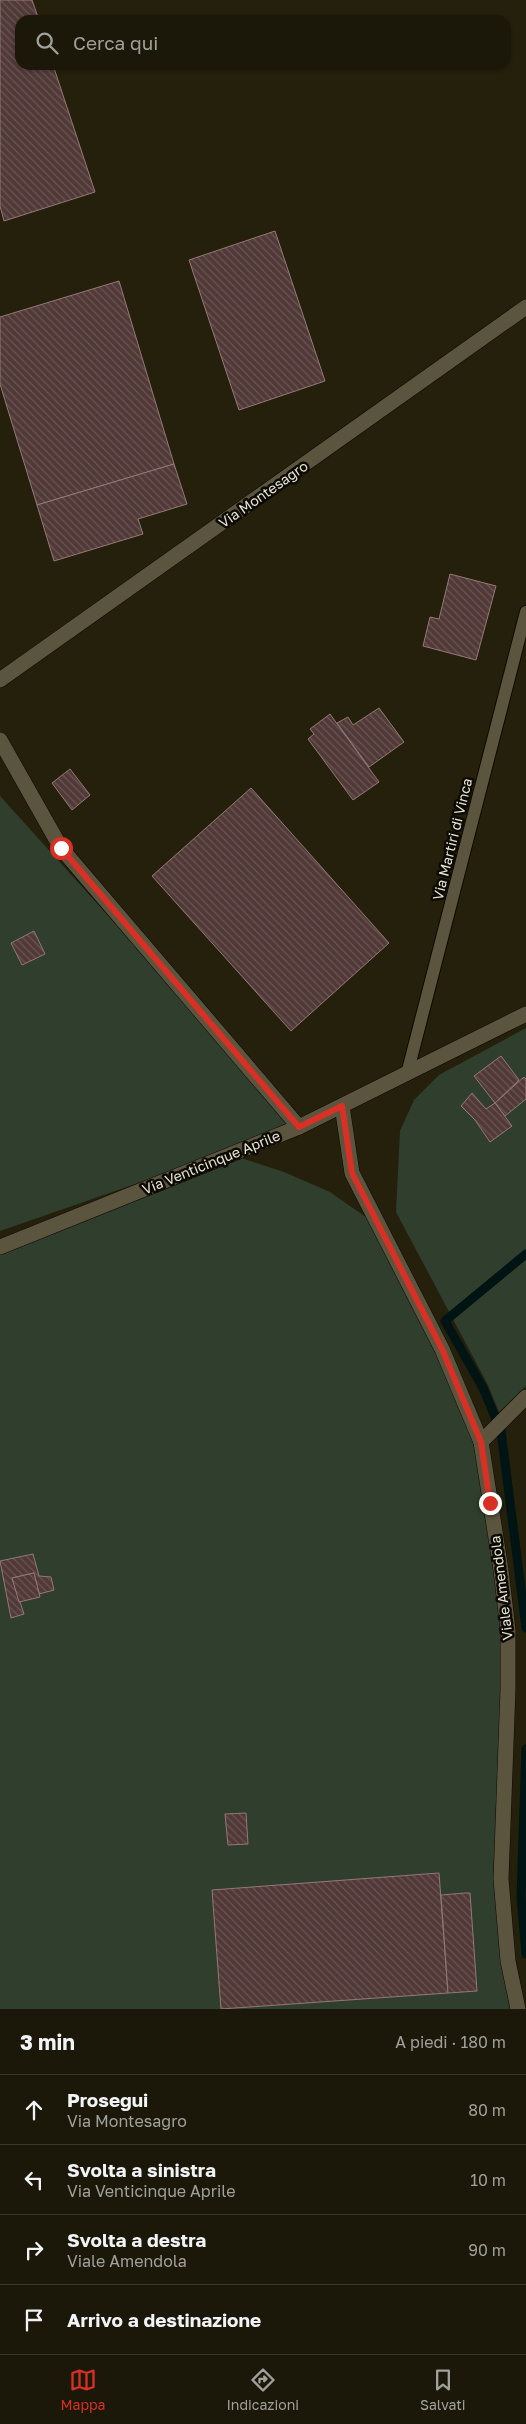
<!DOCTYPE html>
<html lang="it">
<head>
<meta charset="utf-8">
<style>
  :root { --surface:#1c1809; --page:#252112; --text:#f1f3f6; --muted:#a0a09c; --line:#3a372a; --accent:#d93025 }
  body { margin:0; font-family:"Golos Text",sans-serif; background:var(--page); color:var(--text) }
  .stop { position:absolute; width:15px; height:15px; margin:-11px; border:4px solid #d93025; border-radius:50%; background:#fff }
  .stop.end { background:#d93025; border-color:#fff; box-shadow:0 1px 5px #0008 }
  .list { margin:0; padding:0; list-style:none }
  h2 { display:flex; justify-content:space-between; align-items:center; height:65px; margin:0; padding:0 20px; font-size:21px }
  h2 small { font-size:16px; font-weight:400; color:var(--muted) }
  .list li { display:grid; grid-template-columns:32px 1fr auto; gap:15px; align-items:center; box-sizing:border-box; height:70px; padding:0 20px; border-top:1px solid var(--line) }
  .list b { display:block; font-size:19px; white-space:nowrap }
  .list p { margin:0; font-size:16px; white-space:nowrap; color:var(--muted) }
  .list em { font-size:16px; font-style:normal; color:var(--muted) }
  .icon { flex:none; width:28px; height:28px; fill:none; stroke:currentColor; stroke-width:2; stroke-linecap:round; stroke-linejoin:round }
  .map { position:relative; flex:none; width:526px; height:2009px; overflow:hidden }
  .search { position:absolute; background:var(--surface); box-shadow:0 1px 4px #0004; left:15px; right:15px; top:15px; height:55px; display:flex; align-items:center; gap:12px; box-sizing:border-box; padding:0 18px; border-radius:15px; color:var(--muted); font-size:19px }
  .sheet { height:345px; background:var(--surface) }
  nav { display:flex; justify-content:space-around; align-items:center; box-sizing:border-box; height:70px; border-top:1px solid var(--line); background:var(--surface); font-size:14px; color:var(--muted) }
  nav a { display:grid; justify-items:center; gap:2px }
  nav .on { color:var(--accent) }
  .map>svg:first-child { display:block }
  .garden { fill:#303f2d }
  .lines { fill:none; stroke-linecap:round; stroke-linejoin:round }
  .stream { stroke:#001414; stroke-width:9 }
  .building { fill:url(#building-back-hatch); stroke:#947877 }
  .lane-casing { stroke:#0e0900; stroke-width:14 }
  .street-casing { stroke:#0e0900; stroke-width:16 }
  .lane { stroke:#5b553f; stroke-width:12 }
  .street { stroke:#5b553f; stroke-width:15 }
  .route { stroke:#d93025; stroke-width:6 }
  .labels { text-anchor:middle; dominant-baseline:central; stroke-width:5; stroke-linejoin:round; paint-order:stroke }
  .street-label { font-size:14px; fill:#e7e4d7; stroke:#0c0a03 }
</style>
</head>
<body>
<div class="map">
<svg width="526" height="2009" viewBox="0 0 526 2009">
  <defs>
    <pattern id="building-back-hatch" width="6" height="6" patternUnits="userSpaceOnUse" patternTransform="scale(1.25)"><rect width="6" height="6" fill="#513938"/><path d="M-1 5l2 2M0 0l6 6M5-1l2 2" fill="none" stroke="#6a5654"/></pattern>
  </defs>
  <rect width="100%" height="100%" fill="#25200c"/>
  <g class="garden">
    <polygon points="0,796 299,1127 0,1231"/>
    <polygon points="526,1028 526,1386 499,1412 488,1385 396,1212 400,1131 414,1100 439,1075"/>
    <polygon points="235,1156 284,1172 330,1192 370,1220 438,1351 477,1443 503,1631 496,1879 513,2009 0,2009 0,1251"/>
  </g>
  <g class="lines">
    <g class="stream">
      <polyline points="526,1254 445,1321 483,1388 501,1431 526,1628"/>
      <polyline points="526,1749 521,1897 526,1954"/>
    </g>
  </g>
  <g class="building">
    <polygon points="0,0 32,0 39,20 20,20 20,65 53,65 95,192 4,221 0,206"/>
    <polygon points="275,231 325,381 239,410 189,260"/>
    <polygon points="119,281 174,464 37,505 0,384 0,317"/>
    <polygon points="174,464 187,504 138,519 143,534 54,561 37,505"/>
    <polygon points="450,574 496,586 476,660 423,646 430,617 439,619"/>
    <polygon points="379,708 404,742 369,767 337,723 348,717 353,725"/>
    <polygon points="330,714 379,782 353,800 308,739 314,734 310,729"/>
    <polygon points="70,769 90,795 72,810 52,783"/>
    <polygon points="251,788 389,943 291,1031 152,876"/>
    <polygon points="34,931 45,954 22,965 11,943"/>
    <polygon points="501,1056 519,1080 495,1103 474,1076"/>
    <polygon points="524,1077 526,1079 526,1099 505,1116 495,1103"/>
    <polygon points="472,1093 486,1109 495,1103 512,1126 490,1142 475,1120 461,1106"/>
    <polygon points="33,1554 39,1576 51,1577 54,1590 39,1594 34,1573 12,1578 24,1614 11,1618 0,1561"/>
    <polygon points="34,1573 40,1597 19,1602 12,1578"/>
    <polygon points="246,1813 248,1844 228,1845 225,1814"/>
    <polygon points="439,1873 448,1993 221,2009 212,1890"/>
    <polygon points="465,1893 470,1893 477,1991 448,1993 441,1895"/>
  </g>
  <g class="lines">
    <g class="lane-casing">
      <polyline id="lane" points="407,1074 526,612"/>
    </g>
    <g class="street-casing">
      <g id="street">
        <polyline points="0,680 526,307"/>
        <polyline points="0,740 61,848 299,1127"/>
        <polyline points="342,1106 352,1173 442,1349 481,1442 501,1570 508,1630 508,1689 501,1879 508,1961 518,2009"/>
        <polyline points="0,1247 299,1127 526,1014"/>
        <polyline points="481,1442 526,1397"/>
      </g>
    </g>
    <use href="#lane" class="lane"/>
    <use href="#street" class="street"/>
  </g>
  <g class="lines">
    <polyline class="route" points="61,848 299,1127 342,1106 352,1173 442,1349 481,1442 490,1503"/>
  </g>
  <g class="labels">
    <g class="street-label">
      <text transform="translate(263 494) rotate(-35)">Via Montesagro</text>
      <text transform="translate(452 839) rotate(-76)">Via Martiri di Vinca</text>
      <text transform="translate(211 1162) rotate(-22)">Via Venticinque Aprile</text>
      <text transform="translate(501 1588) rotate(-97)">Viale Amendola</text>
    </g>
  </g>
</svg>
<div class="stop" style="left:61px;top:848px"></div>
<div class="stop end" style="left:490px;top:1503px"></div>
<div class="search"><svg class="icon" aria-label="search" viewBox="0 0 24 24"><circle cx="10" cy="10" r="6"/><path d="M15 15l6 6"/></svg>Cerca qui</div>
</div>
<section class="sheet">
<h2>3 min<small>A piedi · 180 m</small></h2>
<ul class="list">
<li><svg class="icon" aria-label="ahead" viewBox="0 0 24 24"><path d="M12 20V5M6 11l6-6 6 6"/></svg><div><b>Prosegui</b><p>Via Montesagro</p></div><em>80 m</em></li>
<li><svg class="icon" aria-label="left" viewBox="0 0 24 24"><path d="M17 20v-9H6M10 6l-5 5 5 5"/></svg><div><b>Svolta a sinistra</b><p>Via Venticinque Aprile</p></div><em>10 m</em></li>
<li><svg class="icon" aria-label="right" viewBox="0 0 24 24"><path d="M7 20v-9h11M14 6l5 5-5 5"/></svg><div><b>Svolta a destra</b><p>Viale Amendola</p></div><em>90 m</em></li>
<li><svg class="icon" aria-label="arrive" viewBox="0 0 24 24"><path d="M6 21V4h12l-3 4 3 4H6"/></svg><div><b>Arrivo a destinazione</b></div></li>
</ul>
</section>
<nav>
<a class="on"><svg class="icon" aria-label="map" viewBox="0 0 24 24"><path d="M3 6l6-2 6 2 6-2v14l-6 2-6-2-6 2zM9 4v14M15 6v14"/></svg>Mappa</a>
<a><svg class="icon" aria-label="directions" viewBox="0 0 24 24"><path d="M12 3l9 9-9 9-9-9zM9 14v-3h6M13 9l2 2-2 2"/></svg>Indicazioni</a>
<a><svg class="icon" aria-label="saved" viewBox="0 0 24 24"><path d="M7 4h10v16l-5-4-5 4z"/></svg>Salvati</a>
</nav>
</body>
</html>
